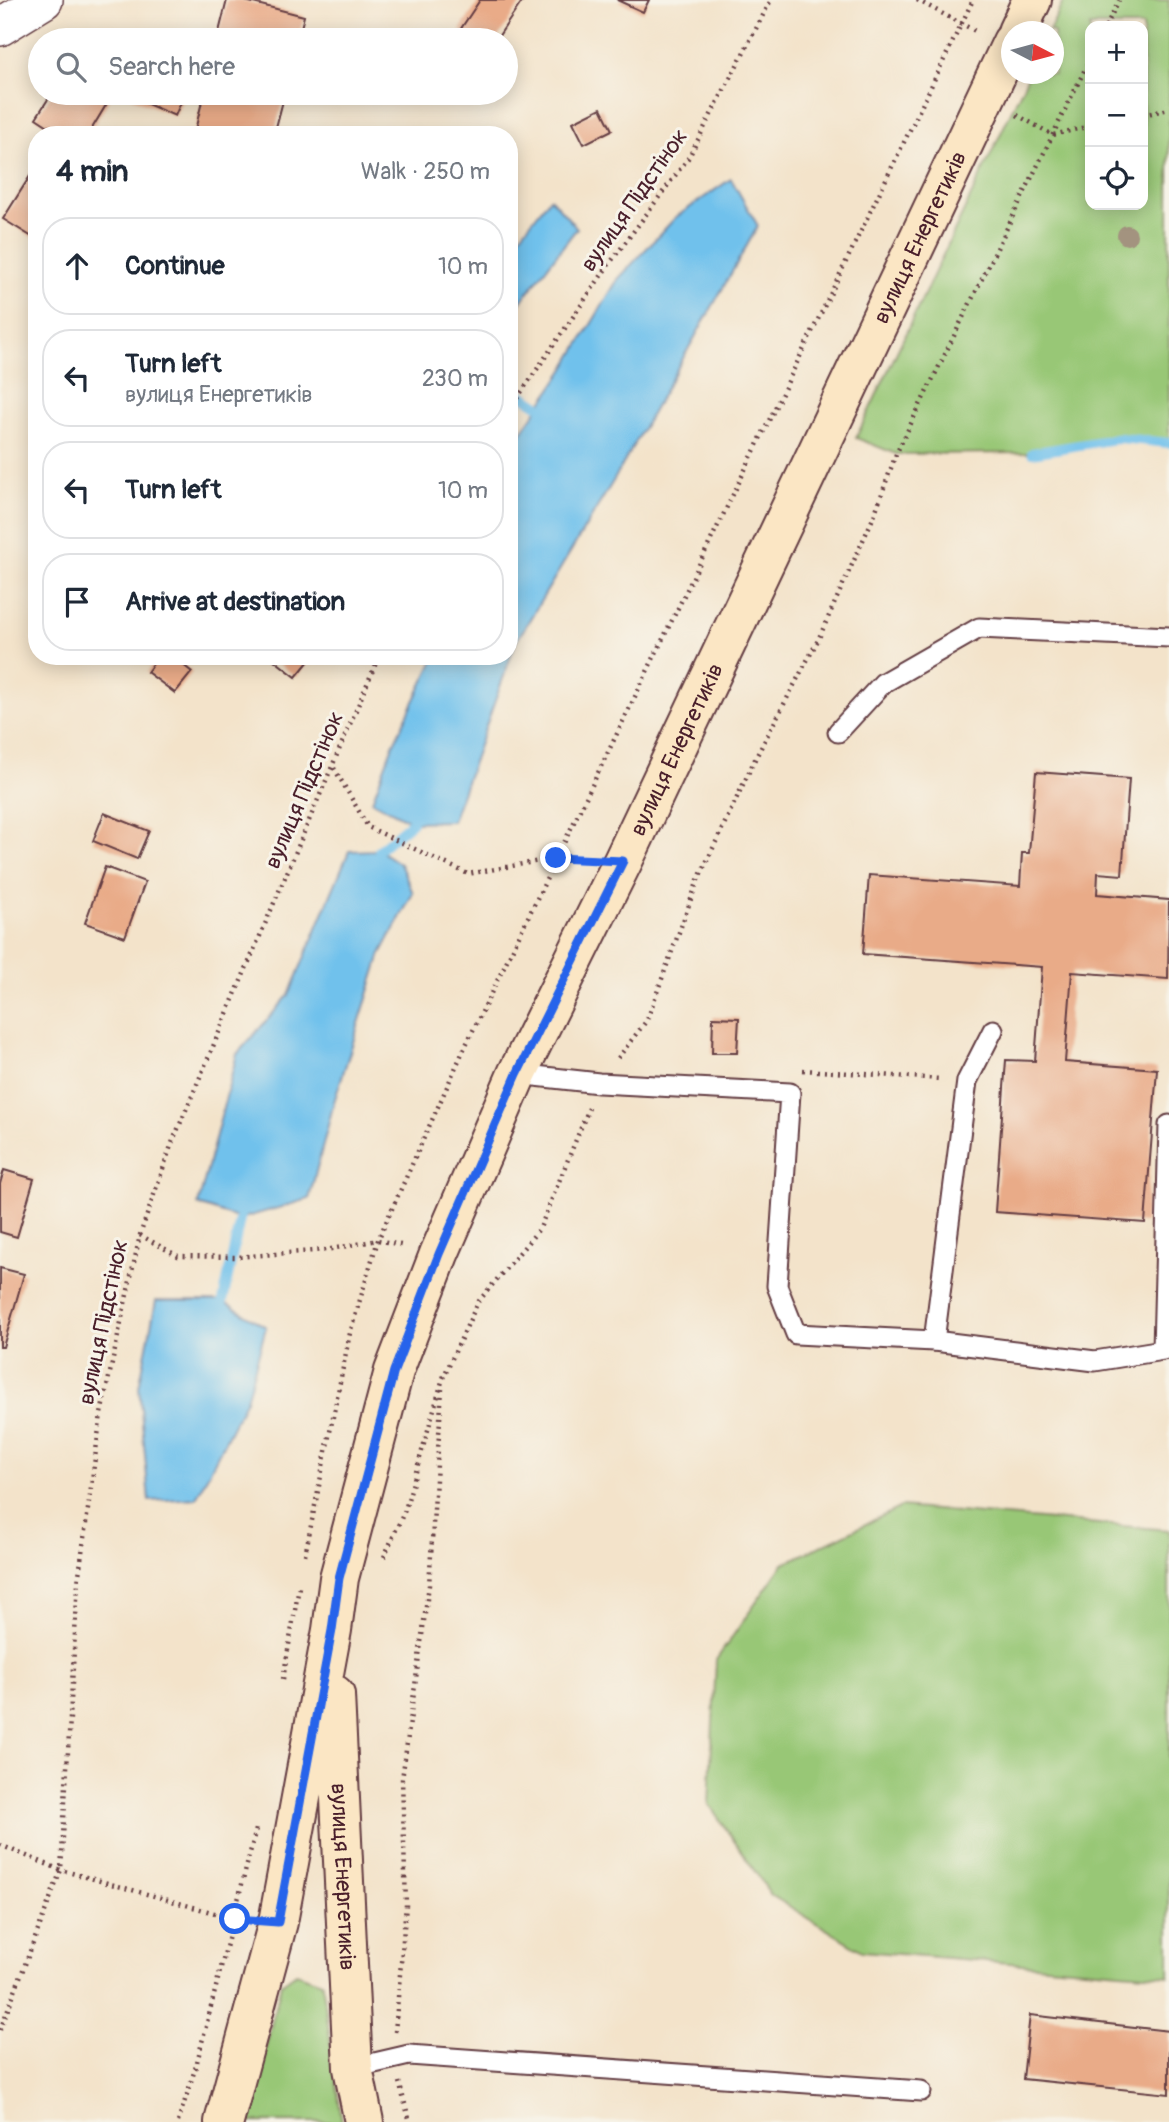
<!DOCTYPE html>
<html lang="en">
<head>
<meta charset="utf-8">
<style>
  :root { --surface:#fff; --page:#f2f2f3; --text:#1f2937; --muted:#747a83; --line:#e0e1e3 }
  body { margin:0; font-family:Pangolin,sans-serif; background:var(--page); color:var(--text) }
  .controls { position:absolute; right:21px; top:21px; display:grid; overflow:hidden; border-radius:14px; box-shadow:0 4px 18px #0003 }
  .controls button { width:63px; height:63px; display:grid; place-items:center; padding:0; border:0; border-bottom:2px solid var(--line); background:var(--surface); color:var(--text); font:35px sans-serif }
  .compass { position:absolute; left:1001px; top:21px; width:63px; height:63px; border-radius:50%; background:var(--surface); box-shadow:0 4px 18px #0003; rotate:96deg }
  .stop { position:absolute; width:21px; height:21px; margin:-16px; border:5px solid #2563eb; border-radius:50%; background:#fff }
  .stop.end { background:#2563eb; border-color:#fff; box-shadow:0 2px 7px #0008 }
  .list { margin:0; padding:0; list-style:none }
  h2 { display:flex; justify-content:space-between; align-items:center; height:91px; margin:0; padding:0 28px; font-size:30px }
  h2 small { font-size:23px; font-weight:400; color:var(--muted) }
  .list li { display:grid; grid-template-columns:46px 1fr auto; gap:21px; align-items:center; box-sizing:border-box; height:98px; margin:0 14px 14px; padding:0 14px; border:2px solid var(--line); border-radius:28px }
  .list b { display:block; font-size:26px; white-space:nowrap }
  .list p { margin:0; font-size:23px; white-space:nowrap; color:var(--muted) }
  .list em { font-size:23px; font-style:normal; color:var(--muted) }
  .icon { flex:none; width:38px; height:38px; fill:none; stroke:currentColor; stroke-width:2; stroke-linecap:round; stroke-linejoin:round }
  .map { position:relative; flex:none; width:1169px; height:2122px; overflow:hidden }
  .search { position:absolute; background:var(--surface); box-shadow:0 4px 18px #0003; left:28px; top:28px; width:490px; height:77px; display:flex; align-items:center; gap:18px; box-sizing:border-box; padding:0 24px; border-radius:38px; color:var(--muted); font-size:26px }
  .panel { position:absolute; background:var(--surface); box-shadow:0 4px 18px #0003; left:28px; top:126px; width:490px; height:539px; border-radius:28px }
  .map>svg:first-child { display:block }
  .green { fill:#98c776; stroke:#717350; stroke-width:2; fill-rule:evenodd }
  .water { fill:#70c1ec; stroke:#5d708c; stroke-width:2 }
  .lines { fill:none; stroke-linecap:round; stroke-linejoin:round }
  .stream { stroke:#70c1ec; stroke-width:10 }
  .building { fill:#e9ab88 }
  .lane-casing { stroke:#633c43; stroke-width:23 }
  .street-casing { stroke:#633c43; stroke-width:40 }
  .secondary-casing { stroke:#633c43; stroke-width:42 }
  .path { stroke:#633c43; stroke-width:4.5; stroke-dasharray:2 5; stroke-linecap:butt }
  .lane { stroke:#fff; stroke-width:19 }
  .street { stroke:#fff; stroke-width:37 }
  .secondary { stroke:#fbe6c4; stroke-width:38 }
  .tree { fill:#a3937f }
  .route { stroke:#2563eb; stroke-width:9 }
  .labels { text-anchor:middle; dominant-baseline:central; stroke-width:6; stroke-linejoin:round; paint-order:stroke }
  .street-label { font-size:23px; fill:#4a1f2b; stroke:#f7f3e8 }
</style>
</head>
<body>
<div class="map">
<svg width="1169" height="2122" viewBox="0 0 1169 2122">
  <rect width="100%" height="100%" fill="#f7f3e8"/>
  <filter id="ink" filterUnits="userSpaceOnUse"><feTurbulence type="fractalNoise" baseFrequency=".0143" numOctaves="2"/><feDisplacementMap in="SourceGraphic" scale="14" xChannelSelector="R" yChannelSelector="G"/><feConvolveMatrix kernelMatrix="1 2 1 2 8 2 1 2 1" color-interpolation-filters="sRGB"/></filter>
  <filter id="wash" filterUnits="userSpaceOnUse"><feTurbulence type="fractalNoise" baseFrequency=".00686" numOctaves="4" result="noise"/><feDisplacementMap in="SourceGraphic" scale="28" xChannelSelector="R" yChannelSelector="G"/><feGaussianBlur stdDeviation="1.57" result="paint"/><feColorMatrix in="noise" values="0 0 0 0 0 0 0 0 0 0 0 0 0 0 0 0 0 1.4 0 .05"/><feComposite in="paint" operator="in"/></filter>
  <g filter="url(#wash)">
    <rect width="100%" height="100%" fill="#f3e3ca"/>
    <g class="green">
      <path d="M1064 0H1169V443L1120 438 1032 453 896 454 856 438 1029 74H1054V32L1049 31ZM1090 26H1143V205H1090Z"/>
      <polygon points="901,1507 1169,1530 1169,1976 862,1951 771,1895 709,1804 716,1660 783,1564"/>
      <polygon points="296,1973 322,1982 342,2122 248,2122 281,1984"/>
    </g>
    <g class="water">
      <polygon points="731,179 758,226 615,478 516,642 452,821 412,822 372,801 393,745 436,656 509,656 509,451 564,370 618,279 676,217"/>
      <polygon points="550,198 577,228 509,317 509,250"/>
      <polygon points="379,850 400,864 413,893 381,954 334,1102 309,1199 240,1219 198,1205 237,1054 289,995 349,851"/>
      <polygon points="156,1301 223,1301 266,1327 246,1400 196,1498 149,1501 139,1387"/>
    </g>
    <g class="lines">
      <g class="stream">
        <polyline points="509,387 539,406"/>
        <polyline points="1032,453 1120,438 1169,443"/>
        <polyline points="379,850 412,822"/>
        <polyline points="223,1301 240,1219"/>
      </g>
    </g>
    <g id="blocks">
      <g class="building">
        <polygon points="227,0 241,0 304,16 298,40 217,40"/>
        <polygon points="480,0 523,0 496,40 476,40 460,30"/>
        <polygon points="617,0 649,0 643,12"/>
        <polygon points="52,93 97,93 109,100 88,135 62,135 36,118"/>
        <polygon points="122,93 185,93 175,116"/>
        <polygon points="204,93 285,93 274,135 194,135"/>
        <polygon points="601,108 612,130 584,144 573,122"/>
        <polygon points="37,165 37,240 3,219"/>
        <polygon points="159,656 172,656 192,672 175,693 147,672"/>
        <polygon points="269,656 313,656 296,677"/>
        <polygon points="1036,772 1129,779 1122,875 1098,873 1097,894 1169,900 1168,979 1072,972 1065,1062 1157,1069 1145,1223 995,1212 1006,1060 1035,1061 1042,967 863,954 869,875 1020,886 1022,853 1029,853"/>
        <polygon points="104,813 149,831 137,859 93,841"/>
        <polygon points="105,867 145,882 125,937 85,923"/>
        <polygon points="713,1017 739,1018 737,1053 712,1053"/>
        <polygon points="4,1170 34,1179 17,1237 0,1232 0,1184"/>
        <polygon points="0,1268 24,1274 3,1347 0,1347"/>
        <polygon points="1030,2015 1169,2031 1169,2094 1023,2079"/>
      </g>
    </g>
  </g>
  <g filter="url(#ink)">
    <use href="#blocks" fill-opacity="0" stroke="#633c43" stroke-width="2"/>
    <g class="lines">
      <g class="lane-casing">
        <g id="lane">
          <polyline points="838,732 883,683 979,628 1169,637"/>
          <polyline points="517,1074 599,1083 790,1093 777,1286 796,1334 934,1341 1095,1361 1169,1349"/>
          <polyline points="934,1341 967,1081 993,1030"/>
          <polyline points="1163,1349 1169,1125"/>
          <polyline points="353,2068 409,2055 921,2091"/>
        </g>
      </g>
      <g class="street-casing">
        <polyline id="street" points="0,27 44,0"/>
      </g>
      <g class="secondary-casing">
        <g id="secondary">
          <polyline points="1017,32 1032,0"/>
          <path id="s1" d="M335 1695 353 2068 364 2122"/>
          <path id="s2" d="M224 2122 278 1922 332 1630 339 1578 394 1371 439 1254 517 1074 623 861 1012 42"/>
        </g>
      </g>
      <g class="path">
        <polyline points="917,0 977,32"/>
        <polyline points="1106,26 1119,0"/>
        <polyline points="1017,115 1053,135 1090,126"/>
        <polyline points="1143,115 1169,109"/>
        <polyline points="509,410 610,263 689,157 771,0"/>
        <polyline points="334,768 368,827 468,874 556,858 584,859"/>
        <polyline points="618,1058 647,1020 698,880 756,757 818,640 874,516 896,454 1090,59"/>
        <polyline points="803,1070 941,1079"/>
        <polyline points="140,1235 178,1256 237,1257 326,1250 378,1240 405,1246"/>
        <polyline points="305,1555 350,1333 378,1240 464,1049 973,0"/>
        <polyline points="384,1557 405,1510 443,1378 478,1302 540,1228 589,1108"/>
        <polyline points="283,1679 299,1587"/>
        <polyline points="0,1845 61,1870 236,1919"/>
        <polyline points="0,2030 61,1870 78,1582 101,1414 140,1235 172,1143 379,656"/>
        <polyline points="395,2032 406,1905 402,1779 429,1585 442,1389"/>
        <polyline points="399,2082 410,2122"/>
        <polyline points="178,2122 196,2066 256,1829"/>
      </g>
      <use href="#lane" class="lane"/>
      <use href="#street" class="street"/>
      <use href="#secondary" class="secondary"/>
    </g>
    <circle class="tree" cx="1127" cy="235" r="10"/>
  </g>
  <g class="lines" filter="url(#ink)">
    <polyline class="route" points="235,1919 278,1922 332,1630 339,1578 394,1371 439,1254 517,1074 623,861 556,858"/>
  </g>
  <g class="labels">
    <g class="street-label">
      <text transform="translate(634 200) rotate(-55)">вулиця Підстінок</text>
      <text stroke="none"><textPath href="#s2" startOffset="2021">вулиця Енергетиків</textPath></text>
      <text stroke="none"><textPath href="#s2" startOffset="1454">вулиця Енергетиків</textPath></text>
      <text transform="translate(304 790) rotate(-67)">вулиця Підстінок</text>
      <text transform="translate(103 1322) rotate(-78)">вулиця Підстінок</text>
      <text stroke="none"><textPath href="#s1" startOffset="182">вулиця Енергетиків</textPath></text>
    </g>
  </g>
</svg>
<div class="controls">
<button>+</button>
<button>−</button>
<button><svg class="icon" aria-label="locate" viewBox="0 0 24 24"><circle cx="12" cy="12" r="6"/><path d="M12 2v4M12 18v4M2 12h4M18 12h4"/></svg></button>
</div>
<svg class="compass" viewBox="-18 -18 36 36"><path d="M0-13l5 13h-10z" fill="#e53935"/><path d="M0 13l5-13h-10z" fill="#747a83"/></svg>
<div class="stop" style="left:235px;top:1919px"></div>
<div class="stop end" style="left:556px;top:858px"></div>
<div class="search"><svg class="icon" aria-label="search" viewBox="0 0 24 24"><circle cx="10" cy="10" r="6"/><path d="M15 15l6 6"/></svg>Search here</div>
<section class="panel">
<h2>4 min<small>Walk · 250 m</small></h2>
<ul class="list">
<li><svg class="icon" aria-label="ahead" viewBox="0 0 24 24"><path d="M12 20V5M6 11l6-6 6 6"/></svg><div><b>Continue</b></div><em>10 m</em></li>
<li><svg class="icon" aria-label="left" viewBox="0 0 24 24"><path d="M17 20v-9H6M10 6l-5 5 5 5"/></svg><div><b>Turn left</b><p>вулиця Енергетиків</p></div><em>230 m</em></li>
<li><svg class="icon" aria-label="left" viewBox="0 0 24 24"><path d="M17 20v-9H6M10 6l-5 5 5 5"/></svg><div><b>Turn left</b></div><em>10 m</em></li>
<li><svg class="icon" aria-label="arrive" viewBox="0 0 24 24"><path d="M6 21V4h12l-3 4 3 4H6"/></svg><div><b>Arrive at destination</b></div></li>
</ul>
</section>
</div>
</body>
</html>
